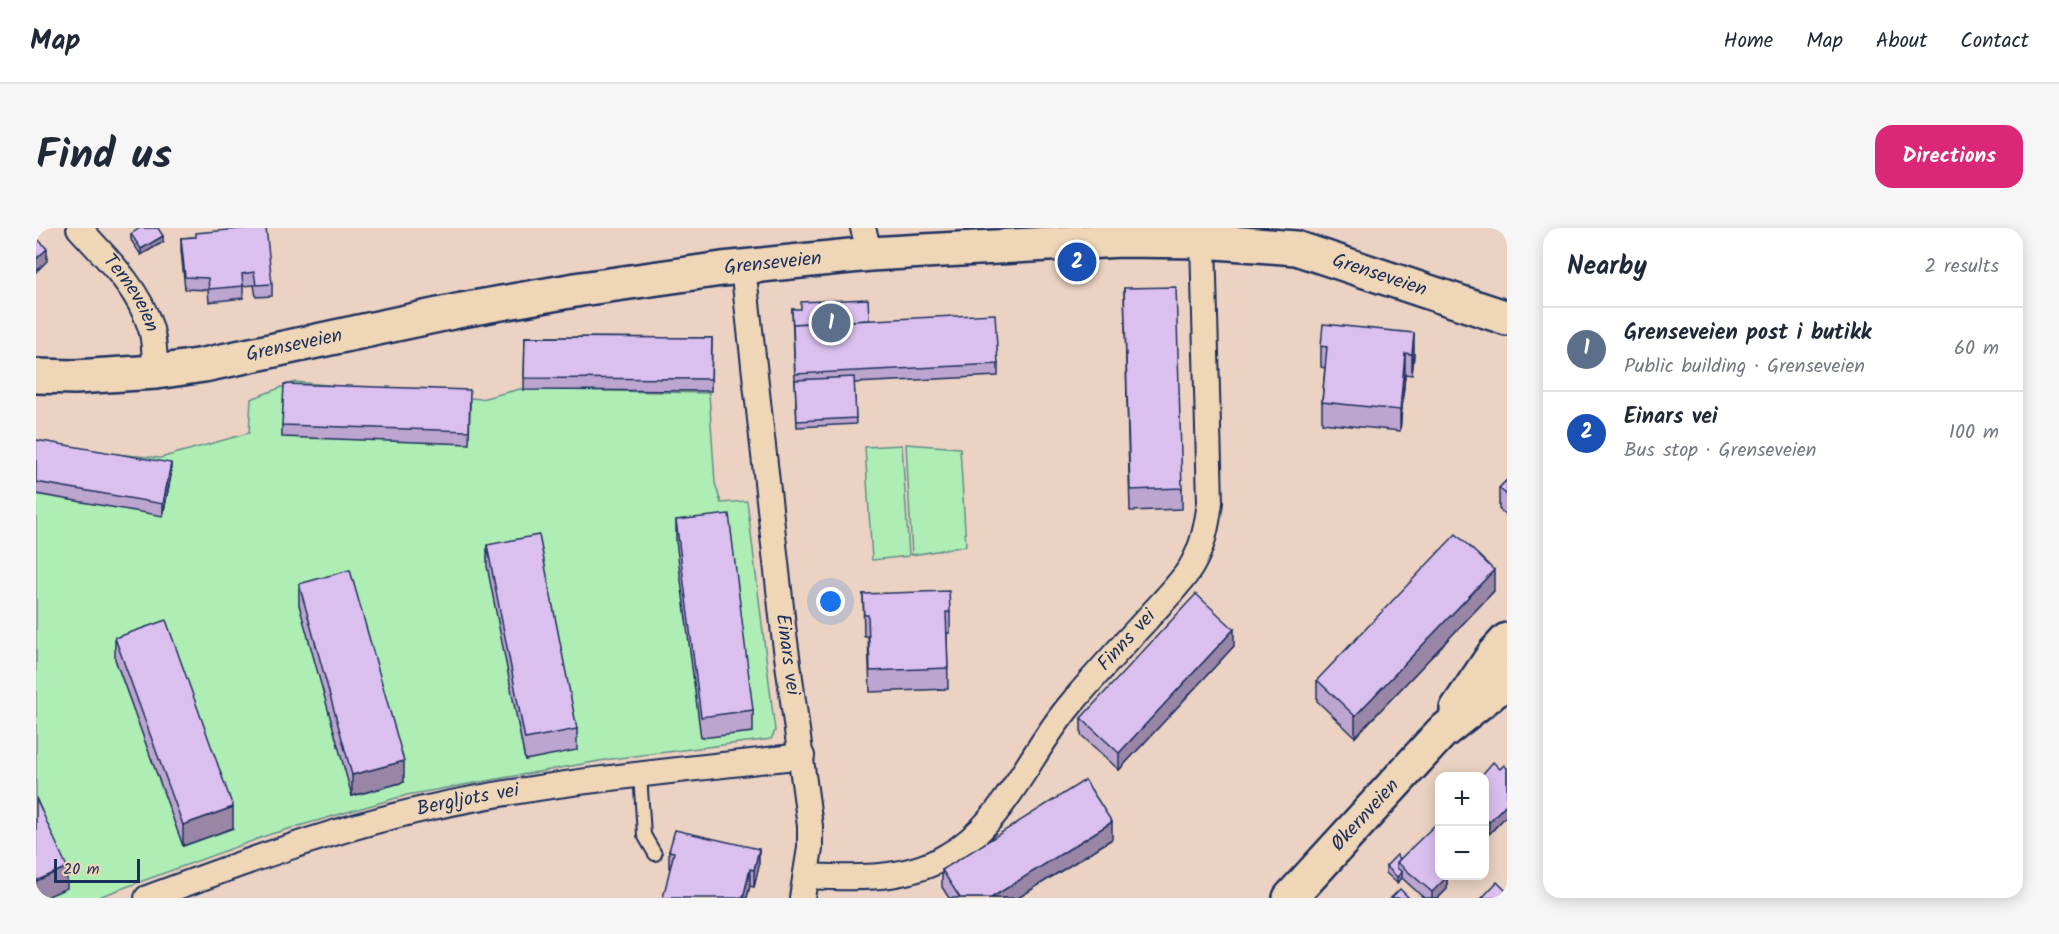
<!DOCTYPE html>
<html lang="en">
<head>
<meta charset="utf-8">
<style>
  :root { --surface:#fff; --page:#f6f6f7; --text:#1f2937; --muted:#747a83; --line:#e0e1e3; --accent:#db2777 }
  body { margin:0; font-family:Kalam,sans-serif; background:var(--page); color:var(--text) }
  .controls { position:absolute; right:18px; bottom:18px; display:grid; overflow:hidden; border-radius:12px; box-shadow:0 3px 15px #0003 }
  .controls button { width:54px; height:54px; display:grid; place-items:center; padding:0; border:0; border-bottom:2px solid var(--line); background:var(--surface); color:var(--text); font:30px sans-serif }
  .scale { position:absolute; left:18px; bottom:15px; width:86px; box-sizing:border-box; padding-left:6px; border:3px solid #1b2f5e; border-top:0; font-size:16px; line-height:21px; white-space:nowrap; color:#1b2f5e; -webkit-text-stroke:4px #efd6b7; paint-order:stroke }
  .you { position:absolute; left:795px; top:374px; width:21px; height:21px; margin:-15px; border:4px solid #fff; border-radius:50%; background:#1a73e8; box-shadow:0 0 0 9px #1a73e833 }
  .badge { display:grid; place-items:center; width:39px; height:39px; border-radius:50%; background:var(--accent); color:#fff; font-size:20px; font-weight:700 }
  .pin { position:absolute; translate:-50% -50%; border:3px solid #fff; box-shadow:0 2px 6px #0006 }
  .list { margin:0; padding:0; list-style:none }
  h2 { display:flex; justify-content:space-between; align-items:center; height:78px; margin:0; padding:0 24px; font-size:26px }
  h2 small { font-size:20px; font-weight:400; color:var(--muted) }
  .list li { display:grid; grid-template-columns:39px 1fr auto; gap:18px; align-items:center; box-sizing:border-box; height:84px; padding:0 24px; border-top:2px solid var(--line) }
  .list b { display:block; font-size:22px; white-space:nowrap }
  .list p { margin:0; font-size:20px; white-space:nowrap; color:var(--muted) }
  .list em { font-size:20px; font-style:normal; color:var(--muted) }
  .map { position:relative; flex:none; width:1471px; height:670px; overflow:hidden; border-radius:18px }
  header { display:flex; align-items:center; gap:36px; box-sizing:border-box; height:84px; padding:0 30px; background:var(--surface); border-bottom:2px solid var(--line) }
  header strong { font-size:28px }
  nav { display:flex; gap:33px; margin-inline-start:auto; font-size:21px }
  .intro { display:flex; align-items:center; justify-content:space-between; box-sizing:border-box; height:144px; padding:0 36px }
  h1 { margin:0; font-size:42px }
  .button { padding:15px 27px; border-radius:18px; background:var(--accent); color:#fff; font-size:21px; font-weight:700 }
  main { display:flex; gap:36px; padding:0 36px }
  aside { flex:1; background:var(--surface); border-radius:18px; box-shadow:0 3px 15px #0003 }
  .map>svg:first-child { display:block }
  .green { fill:#aeedb4; stroke:#648e89; stroke-width:1.5 }
  .lines { fill:none; stroke-linecap:round; stroke-linejoin:round }
  .lane-casing { stroke:#1b2f5e; stroke-width:16 }
  .street-casing { stroke:#1b2f5e; stroke-width:28 }
  .secondary-casing { stroke:#1b2f5e; stroke-width:38 }
  .lane { stroke:#efd6b7; stroke-width:12 }
  .street { stroke:#efd6b7; stroke-width:24 }
  .secondary { stroke:#efd6b7; stroke-width:33 }
  .wall { fill:#bca5ce; stroke:#1b2f5e; stroke-width:1.5 }
  .shaded-wall { fill:#9986a7; stroke:#1b2f5e; stroke-width:1.5 }
  .building { fill:#dbc0ef; stroke:#1b2f5e; stroke-width:1.5 }
  .labels { text-anchor:middle; dominant-baseline:central; stroke-width:4.5; stroke-linejoin:round; paint-order:stroke }
  .street-label { font-size:20px; fill:#1b2f5e; stroke:#efd6b7 }
</style>
</head>
<body>
<header>
<strong>Map</strong>
<nav><a>Home</a><a>Map</a><a>About</a><a>Contact</a></nav>
</header>
<div class="intro"><h1>Find us</h1><a class="button">Directions</a></div>
<main>
<div class="map">
<svg width="1471" height="670" viewBox="0 0 1471 670">
  <rect width="100%" height="100%" fill="#ebd2c2"/>
  <filter id="ink" filterUnits="userSpaceOnUse"><feTurbulence type="fractalNoise" baseFrequency=".0167" numOctaves="2"/><feDisplacementMap in="SourceGraphic" scale="12" xChannelSelector="R" yChannelSelector="G"/><feConvolveMatrix kernelMatrix="1 2 1 2 8 2 1 2 1" color-interpolation-filters="sRGB"/></filter>
  <g filter="url(#ink)">
    <g class="green">
      <polygon points="259,154 445,171 484,161 673,165 679,255 685,275 711,273 739,503 735,511 575,531 371,567 235,606 60,670 0,670 0,219 124,230 213,205 215,171"/>
      <polygon points="870,216 924,220 930,318 876,327"/>
      <polygon points="866,217 873,328 836,332 829,219"/>
    </g>
    <g class="lines">
      <g class="lane-casing">
        <polyline id="lane" points="604,546 608,607 619,626"/>
      </g>
      <g class="street-casing">
        <g id="street">
          <path id="s1" d="M43 0C70 30 101 58 114 98 119 111 118 129 120 144"/>
          <polyline points="827,0 834,26"/>
          <path id="s2" d="M707 39 748 406 774 598V620L766 670"/>
          <path id="s3" d="M771 648C818 650 867 653 909 629 969 596 992 526 1035 476 1059 447 1085 419 1111 391 1126 374 1143 358 1155 339 1167 319 1171 297 1174 274L1167 13"/>
          <path id="s4" d="M111 670C203 636 297 601 392 580 515 553 641 543 766 528"/>
        </g>
      </g>
      <g class="secondary-casing">
        <g id="secondary">
          <path id="s5" d="M0 148 39 149 120 144 168 137 426 82 545 61 686 41 834 26 1085 12 1167 13 1260 20 1471 90"/>
          <polyline points="1421,481 1458,426 1471,412"/>
          <path id="s6" d="M1254 670 1405 505 1471 453"/>
        </g>
      </g>
      <use href="#lane" class="lane"/>
      <use href="#street" class="street"/>
      <use href="#secondary" class="secondary"/>
    </g>
    <g class="wall">
      <polygon points="95,6 127,14 105,27 95,12"/>
      <polygon points="160,9 236,56 236,68 220,69 218,57 207,58 207,70 173,74 172,62 149,61 145,22 145,10"/>
      <polygon points="1088,60 1146,260 1146,281 1094,283"/>
      <polygon points="756,81 833,92 962,136 962,148 818,155 820,196 761,199"/>
      <polygon points="489,109 676,110 675,163 488,162"/>
      <polygon points="1285,118 1378,126 1376,147 1369,146 1364,203 1286,195 1286,174 1289,140 1285,139"/>
      <polygon points="434,174 433,216 246,209 246,197"/>
      <polygon points="0,212 135,247 127,288 0,266"/>
      <polygon points="1471,252 1471,288 1463,281 1463,260"/>
      <polygon points="640,292 717,482 717,504 665,510 640,313"/>
      <polygon points="451,317 541,501 541,522 489,532 451,338"/>
      <polygon points="263,356 368,554 316,568 263,377"/>
      <polygon points="1458,363 1319,509 1281,473 1281,452"/>
      <polygon points="827,366 914,384 914,405 911,405 912,461 834,464 832,408 828,408"/>
      <polygon points="79,410 197,600 147,618 79,431"/>
      <polygon points="1198,418 1083,542 1045,507 1045,490"/>
      <polygon points="1471,540 1471,587 1453,606 1449,602 1449,549 1464,541"/>
      <polygon points="1076,611 982,670 913,670 906,659 906,642"/>
      <polygon points="633,623 723,638 718,659 633,640"/>
      <polygon points="1364,631 1404,648 1413,648 1411,650 1411,661 1402,670 1388,670 1366,650 1361,655 1350,645 1350,638"/>
    </g>
    <g class="shaded-wall">
      <polygon points="127,8 127,14 105,27 105,21"/>
      <polygon points="11,21 11,33 0,44 0,31"/>
      <polygon points="1378,105 1378,126 1376,147 1376,126"/>
      <polygon points="1369,125 1369,146 1364,203 1364,182"/>
      <polygon points="135,235 135,247 127,288 127,276"/>
      <polygon points="1458,342 1458,363 1319,509 1319,488"/>
      <polygon points="1198,401 1198,418 1083,542 1083,525"/>
      <polygon points="368,533 368,554 316,568 316,547"/>
      <polygon points="1471,575 1471,587 1453,606 1453,594"/>
      <polygon points="197,579 197,600 147,618 147,597"/>
      <polygon points="1076,594 1076,611 982,670 955,670"/>
      <polygon points="723,621 723,638 718,659 718,642"/>
      <polygon points="31,639 31,660 8,670 0,670 0,653"/>
      <polygon points="714,641 714,658 711,670 707,670"/>
      <polygon points="1366,644 1366,650 1361,655 1361,649"/>
      <polygon points="1406,648 1413,648 1411,650 1411,661 1402,670 1396,670 1396,664"/>
    </g>
    <g class="building">
      <polygon points="104,0 122,0 127,8 105,21 95,6"/>
      <polygon points="214,0 230,0 236,56 220,57 218,44 206,46 207,58 173,61 172,50 149,49 145,10 160,9 160,5"/>
      <polygon points="0,9 11,21 0,31"/>
      <polygon points="1140,59 1146,260 1094,262 1088,60"/>
      <polygon points="832,71 833,92 757,96 757,102 756,81 765,81 765,74"/>
      <polygon points="959,86 962,136 759,146 757,96"/>
      <polygon points="1287,96 1378,105 1376,126 1369,125 1364,182 1286,174 1291,119 1285,118"/>
      <polygon points="489,109 676,110 675,151 488,150"/>
      <polygon points="818,149 820,190 761,193 759,152"/>
      <polygon points="248,156 434,162 433,203 246,197"/>
      <polygon points="0,212 135,235 127,276 0,254"/>
      <polygon points="1471,252 1471,267 1463,260"/>
      <polygon points="693,286 717,482 665,489 640,292"/>
      <polygon points="1420,306 1458,342 1319,488 1281,452"/>
      <polygon points="503,307 541,501 489,511 451,317"/>
      <polygon points="314,342 368,533 316,547 263,356"/>
      <polygon points="913,363 914,384 910,384 912,440 834,443 832,387 828,387 827,366"/>
      <polygon points="1160,366 1198,401 1083,525 1045,490"/>
      <polygon points="130,392 197,579 147,597 79,410"/>
      <polygon points="1457,534 1464,541 1468,537 1471,540 1471,575 1453,594 1449,590 1449,549 1444,549"/>
      <polygon points="1049,552 1076,594 955,670 924,670 906,642"/>
      <polygon points="0,570 31,639 0,653"/>
      <polygon points="1399,597 1404,601 1404,648 1410,648 1411,649 1396,664 1361,634"/>
      <polygon points="639,602 723,621 718,642 714,641 707,670 627,670 638,624 633,623"/>
      <polygon points="1361,627 1364,631 1361,634 1361,640 1366,644 1361,649 1350,638"/>
      <polygon points="1461,654 1471,664 1471,670 1446,670"/>
      <polygon points="1364,661 1373,670 1355,670"/>
    </g>
  </g>
  <g class="labels">
    <g class="street-label">
      <text stroke="none"><textPath href="#s5" startOffset="747">Grenseveien</textPath></text>
      <text stroke="none"><textPath href="#s5" startOffset="1359">Grenseveien</textPath></text>
      <text stroke="none"><textPath href="#s1" startOffset="84">Terneveien</textPath></text>
      <text stroke="none"><textPath href="#s5" startOffset="261">Grenseveien</textPath></text>
      <text stroke="none"><textPath href="#s3" startOffset="426">Finns vei</textPath></text>
      <text stroke="none"><textPath href="#s2" startOffset="390">Einars vei</textPath></text>
      <text stroke="none"><textPath href="#s4" startOffset="336">Bergljots vei</textPath></text>
      <text stroke="none"><textPath href="#s6" startOffset="112">Økernveien</textPath></text>
    </g>
  </g>
</svg>
<div class="controls">
<button>+</button>
<button>−</button>
</div>
<div class="scale">20 m</div>
<div class="you"></div>
<div class="pin badge" style="left:795px;top:95px;background:#5c6f8a">1</div>
<div class="pin badge" style="left:1041px;top:34px;background:#1a4fb4">2</div>
</div>
<aside>
<h2>Nearby<small>2 results</small></h2>
<ul class="list">
<li><span class="badge" style="background:#5c6f8a">1</span><div><b>Grenseveien post i butikk</b><p>Public building · Grenseveien</p></div><em>60 m</em></li>
<li><span class="badge" style="background:#1a4fb4">2</span><div><b>Einars vei</b><p>Bus stop · Grenseveien</p></div><em>100 m</em></li>
</ul>
</aside>
</main>
</body>
</html>
